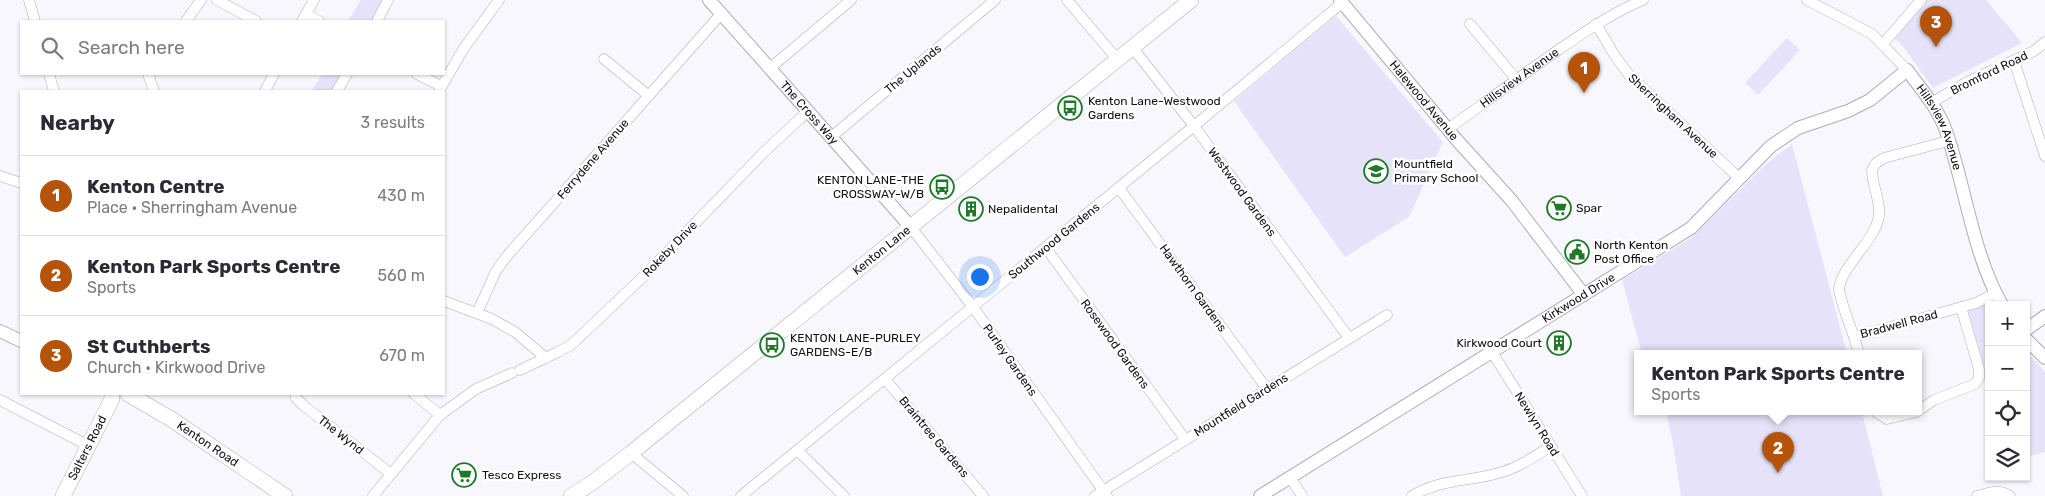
<!DOCTYPE html>
<html lang="en">
<head>
<meta charset="utf-8">
<style>
  :root { --surface:#fff; --page:#f2f2f3; --text:#2b2b33; --muted:#7c7c81; --line:#e1e1e2; --accent:#b45309 }
  body { margin:0; font-family:Rubik,sans-serif; background:var(--page); color:var(--text) }
  .controls { position:absolute; right:15px; bottom:15px; display:grid; overflow:hidden; border-radius:0px; box-shadow:0 1px 4px #0004 }
  .controls button { width:45px; height:45px; display:grid; place-items:center; padding:0; border:0; border-bottom:1px solid var(--line); background:var(--surface); color:var(--text); font:25px sans-serif }
  .you { position:absolute; left:979px; top:276px; width:18px; height:18px; margin:-12px; border:4px solid #fff; border-radius:50%; background:#1a73e8; box-shadow:0 0 0 8px #1a73e833 }
  .badge { display:grid; place-items:center; width:32px; height:32px; border-radius:50%; background:var(--accent); color:#fff; font-size:16px; font-weight:700 }
  .pin { position:absolute; translate:-50% -41px; filter:drop-shadow(0 1px 2px #0008) }
  .pin::after { content:''; position:absolute; top:26px; width:18px; height:15px; background:inherit; clip-path:polygon(0 0,100% 0,50% 100%) }
  .popup { position:absolute; left:1634px; top:350px; width:288px; height:65px; box-sizing:border-box; display:grid; place-content:center; border-radius:0px; background:var(--surface); filter:drop-shadow(0 1px 4px #0005); font-size:16px; white-space:nowrap; color:var(--muted) }
  .popup b { font-size:19px; color:var(--text) }
  .popup::after { content:''; position:absolute; left:50%; top:100%; margin-left:-10px; border:10px solid transparent; border-top-color:var(--surface) }
  .list { margin:0; padding:0; list-style:none }
  h2 { display:flex; justify-content:space-between; align-items:center; height:65px; margin:0; padding:0 20px; font-size:21px }
  h2 small { font-size:16px; font-weight:400; color:var(--muted) }
  .list li { display:grid; grid-template-columns:32px 1fr auto; gap:15px; align-items:center; box-sizing:border-box; height:80px; padding:0 20px; border-top:1px solid var(--line) }
  .list b { display:block; font-size:19px; white-space:nowrap }
  .list p { margin:0; font-size:16px; white-space:nowrap; color:var(--muted) }
  .list em { font-size:16px; font-style:normal; color:var(--muted) }
  .icon { flex:none; width:28px; height:28px; fill:none; stroke:currentColor; stroke-width:2; stroke-linecap:round; stroke-linejoin:round }
  .map { position:relative; flex:none; width:2045px; height:496px; overflow:hidden }
  .search { position:absolute; background:var(--surface); box-shadow:0 1px 4px #0004; left:20px; top:20px; width:425px; height:55px; display:flex; align-items:center; gap:12px; box-sizing:border-box; padding:0 18px; border-radius:0px; color:var(--muted); font-size:19px }
  .panel { position:absolute; background:var(--surface); box-shadow:0 1px 4px #0004; left:20px; top:90px; width:425px; height:305px; border-radius:0px }
  .map>svg:first-child { display:block }
  .green { fill:#e6e2fa }
  .lines { fill:none; stroke-linecap:round; stroke-linejoin:round }
  .minor-casing { stroke:#aeadb6; stroke-width:11 }
  .tertiary-casing { stroke:#aeadb6; stroke-width:14 }
  .primary-casing { stroke:#aeadb6; stroke-width:16 }
  .minor { stroke:#fff; stroke-width:10 }
  .tertiary { stroke:#fff; stroke-width:12 }
  .primary { stroke:#fff; stroke-width:15 }
  .labels { text-anchor:middle; dominant-baseline:central; stroke-width:5; stroke-linejoin:round; paint-order:stroke }
  .street-label { font-size:12px; fill:#111013; stroke:#fff }
  .poi-label { font-size:12px; fill:#111013; stroke:#fff; text-anchor:start }
</style>
</head>
<body>
<div class="map">
<svg width="2045" height="496" viewBox="0 0 2045 496">
  <rect width="100%" height="100%" fill="#f8f7fe"/>
  <g class="green">
    <polygon points="361,0 384,0 371,21 348,21"/>
    <polygon points="1926,0 1986,0 2022,43 1933,88 1902,45 1893,37 1924,5"/>
    <polygon points="1336,16 1443,142 1409,217 1345,257 1234,101"/>
    <polygon points="1787,38 1800,50 1758,95 1745,83"/>
    <polygon points="322,74 341,74 331,91 312,91"/>
    <polygon points="1792,144 1847,354 1642,354 1622,280 1691,238 1765,165"/>
    <polygon points="1993,301 1995,305 1989,305 1989,383 1968,311"/>
    <polygon points="2026,351 2045,372 2045,452 2026,457"/>
    <polygon points="1666,412 1862,412 1883,496 1681,496 1672,438"/>
  </g>
  <g class="lines">
    <g class="minor-casing">
      <g id="minor">
        <polyline points="29,0 35,21"/>
        <polyline points="217,0 256,21"/>
        <polyline points="1067,0 1117,59"/>
        <polyline points="1807,0 1872,34 1907,70"/>
        <polyline points="306,14 319,21"/>
        <polyline points="186,21 201,0"/>
        <polyline points="302,21 314,0"/>
        <polyline points="377,21 388,0"/>
        <polyline points="1470,24 1516,79"/>
        <polyline points="1596,24 1615,56 1629,75 1739,178"/>
        <polyline points="1883,44 1921,0"/>
        <polyline points="1132,47 1194,126 1349,338"/>
        <polyline points="604,59 649,96"/>
        <polyline points="2014,61 2045,156"/>
        <polyline points="769,69 851,0"/>
        <polyline points="49,74 54,91"/>
        <polyline points="148,74 154,91"/>
        <polyline points="417,74 441,86"/>
        <polyline points="265,91 274,74"/>
        <polyline points="337,91 347,74"/>
        <polyline points="439,91 464,48 499,0"/>
        <polyline points="1931,103 1967,82 2034,51 2045,42"/>
        <path id="s1" d="M1448 129C1483 104 1518 78 1554 53 1583 33 1610 14 1643 0"/>
        <polyline points="830,138 995,0"/>
        <path d="M1948 141 1884 158 1876 163 1872 170C1872 189 1885 208 1876 226 1870 243 1839 272 1839 289 1840 300 1850 325 1854 337L1976 303 1996 293"/>
        <polyline points="0,176 21,183"/>
        <polyline points="1119,188 1267,389"/>
        <polyline points="910,226 973,307 1107,496"/>
        <polyline points="1046,248 1185,439"/>
        <polyline points="444,301 492,319 515,332 546,358"/>
        <polyline points="477,313 496,271 507,256 721,14"/>
        <polyline points="1854,337 1859,354"/>
        <polyline points="1492,352 1582,496"/>
        <polyline points="520,370 558,352 571,345 645,275 763,153 807,112"/>
        <polyline points="885,379 983,496"/>
        <polyline points="295,394 296,398 303,405 391,474"/>
        <polyline points="414,394 440,415"/>
        <polyline points="0,400 89,446"/>
        <polyline points="1918,411 1934,400 1975,384 1979,378 1979,369 1961,307"/>
        <polyline points="1876,412 1887,419 1916,412"/>
        <polyline points="798,451 844,496"/>
        <polyline points="631,453 683,496"/>
        <polyline points="1290,477 1302,496"/>
        <polyline points="373,496 440,415 476,389 512,373"/>
        <polyline points="741,496 1194,126 1342,3"/>
        <polyline points="1095,496 1387,315"/>
        <path d="M1412 496C1441 478 1471 482 1502 472 1520 467 1535 456 1551 446"/>
        <path d="M1977 496C1988 493 1999 488 2010 496"/>
      </g>
    </g>
    <g class="tertiary-casing">
      <g id="tertiary">
        <path id="s2" d="M709 0 910 226"/>
        <path id="s3" d="M1340 0 1456 139 1512 201 1584 295"/>
        <polyline points="2026,330 2045,316"/>
        <polyline points="0,331 21,341"/>
        <polyline points="2026,339 2045,358"/>
        <path id="s4" d="M1260 496 1691 228 1771 146 1798 128 1848 111 1870 100 1907 70C1921 89 1938 108 1946 131 1966 188 1972 252 2002 305"/>
      </g>
    </g>
    <g class="primary-casing">
      <g id="primary">
        <path id="s5" d="M128 394 171 419 285 496"/>
        <path id="s6" d="M63 496 112 399"/>
        <path id="s7" d="M571 496 592 483 631 453 1191 0"/>
      </g>
    </g>
    <use href="#minor" class="minor"/>
    <use href="#tertiary" class="tertiary"/>
    <use href="#primary" class="primary"/>
  </g>
  <defs>
    <g id="bus-ring" transform="scale(1.25)"><circle r="9.5" fill="#fff" stroke="#1e7928" stroke-width="1.5"/><path d="M-5-6H5V4H4V6H2V4H-2V6H-4V4H-5ZM-3.5-4V0h7V-4ZM-3.5 1.2v1.5H-2V1.2ZM2 1.2v1.5H3.5V1.2Z" fill="#1e7928"/></g>
    <g id="school-ring" transform="scale(1.25)"><circle r="9.5" fill="#fff" stroke="#1e7928" stroke-width="1.5"/><path d="M0-5L7-2L0 1L-7-2ZM-4 1L0 2.5L4 1V4Q0 6-4 4Z" fill="#1e7928"/></g>
    <g id="supermarket-ring" transform="scale(1.25)"><circle r="9.5" fill="#fff" stroke="#1e7928" stroke-width="1.5"/><path d="M-6-5.5h2.5l.6 2H6L4.5 2H-2.5L-4.4-4H-6ZM-1.5 3.2a1.3 1.3 0 1 0 .1 0ZM3 3.2a1.3 1.3 0 1 0 .1 0Z" fill="#1e7928"/></g>
    <g id="building-ring" transform="scale(1.25)"><circle r="9.5" fill="#fff" stroke="#1e7928" stroke-width="1.5"/><path d="M-4-6H4V6H1V3H-1V6H-4ZM-2.5-4.3h1.7v1.8h-1.7ZM.8-4.3h1.7v1.8H.8ZM-2.5-1h1.7V.8h-1.7ZM.8-1h1.7V.8H.8Z" fill="#1e7928"/></g>
    <g id="civic-ring" transform="scale(1.25)"><circle r="9.5" fill="#fff" stroke="#1e7928" stroke-width="1.5"/><path d="M-.6-6.5H3V-4.5H.6V-3L4-1V1h2V6H-6V1h2V-1L-.6-3ZM-1.2 2.5V6h2.4V2.5Z" fill="#1e7928"/></g>
  </defs>
  <g fill-rule="evenodd">
    <use href="#bus-ring" x="1070" y="108"/>
    <use href="#school-ring" x="1376" y="171"/>
    <use href="#bus-ring" x="942" y="187"/>
    <use href="#supermarket-ring" x="1559" y="208"/>
    <use href="#building-ring" x="971" y="209"/>
    <use href="#civic-ring" x="1577" y="252"/>
    <use href="#building-ring" x="1559" y="343"/>
    <use href="#bus-ring" x="772" y="345"/>
    <use href="#supermarket-ring" x="464" y="475"/>
  </g>
  <g class="labels">
    <g class="street-label">
      <text transform="translate(913 69) rotate(-40)">The Uplands</text>
      <text transform="translate(1989 73) rotate(-26)">Bromford Road</text>
      <text stroke="none"><textPath href="#s1" startOffset="88">Hillsview Avenue</textPath></text>
      <text stroke="none"><textPath href="#s3" startOffset="131">Halewood Avenue</textPath></text>
      <text stroke="none"><textPath href="#s2" startOffset="151">The Cross Way</textPath></text>
      <text transform="translate(1673 116) rotate(43)">Sherringham Avenue</text>
      <text stroke="none"><textPath href="#s4" startOffset="846">Hillsview Avenue</textPath></text>
      <text transform="translate(593 159) rotate(-49)">Ferrydene Avenue</text>
      <text transform="translate(1242 192) rotate(54)">Westwood Gardens</text>
      <text transform="translate(1054 241) rotate(-39)">Southwood Gardens</text>
      <text transform="translate(670 249) rotate(-46)">Rokeby Drive</text>
      <text stroke="none"><textPath href="#s7" startOffset="396">Kenton Lane</textPath></text>
      <text transform="translate(1193 288) rotate(54)">Hawthorn Gardens</text>
      <text stroke="none"><textPath href="#s4" startOffset="375">Kirkwood Drive</textPath></text>
      <text transform="translate(1899 324) rotate(-15)">Bradwell Road</text>
      <text transform="translate(1115 344) rotate(54)">Rosewood Gardens</text>
      <text transform="translate(1010 360) rotate(55)">Purley Gardens</text>
      <text transform="translate(1241 405) rotate(-32)">Mountfield Gardens</text>
      <text transform="translate(1537 424) rotate(58)">Newlyn Road</text>
      <text transform="translate(341 435) rotate(38)">The Wynd</text>
      <text transform="translate(934 437) rotate(50)">Braintree Gardens</text>
      <text stroke="none"><textPath href="#s5" startOffset="94">Kenton Road</textPath></text>
      <text stroke="none"><textPath href="#s6" startOffset="54">Salters Road</textPath></text>
    </g>
    <g class="poi-label">
      <text x="1088" y="101">Kenton Lane-Westwood<tspan x="1088" dy="14">Gardens</tspan></text>
      <text x="1394" y="164">Mountfield<tspan x="1394" dy="14">Primary School</tspan></text>
      <text x="924" y="180" text-anchor="end">KENTON LANE-THE<tspan x="924" dy="14">CROSSWAY-W/B</tspan></text>
      <text x="1576" y="208">Spar</text>
      <text x="988" y="209">Nepalidental</text>
      <text x="1594" y="245">North Kenton<tspan x="1594" dy="14">Post Office</tspan></text>
      <text x="790" y="338">KENTON LANE-PURLEY<tspan x="790" dy="14">GARDENS-E/B</tspan></text>
      <text x="1542" y="343" text-anchor="end">Kirkwood Court</text>
      <text x="482" y="475">Tesco Express</text>
    </g>
  </g>
</svg>
<div class="controls">
<button>+</button>
<button>−</button>
<button><svg class="icon" aria-label="locate" viewBox="0 0 24 24"><circle cx="12" cy="12" r="6"/><path d="M12 2v4M12 18v4M2 12h4M18 12h4"/></svg></button>
<button><svg class="icon" aria-label="layers" viewBox="0 0 24 24"><path d="M12 4l9 5-9 5-9-5zM3 14l9 5 9-5"/></svg></button>
</div>
<div class="you"></div>
<div class="pin badge" style="left:1584px;top:93px">1</div>
<div class="pin badge" style="left:1778px;top:473px">2</div>
<div class="popup"><b>Kenton Park Sports Centre</b>Sports</div>
<div class="pin badge" style="left:1936px;top:47px">3</div>
<div class="search"><svg class="icon" aria-label="search" viewBox="0 0 24 24"><circle cx="10" cy="10" r="6"/><path d="M15 15l6 6"/></svg>Search here</div>
<section class="panel">
<h2>Nearby<small>3 results</small></h2>
<ul class="list">
<li><span class="badge">1</span><div><b>Kenton Centre</b><p>Place · Sherringham Avenue</p></div><em>430 m</em></li>
<li><span class="badge">2</span><div><b>Kenton Park Sports Centre</b><p>Sports</p></div><em>560 m</em></li>
<li><span class="badge">3</span><div><b>St Cuthberts</b><p>Church · Kirkwood Drive</p></div><em>670 m</em></li>
</ul>
</section>
</div>
</body>
</html>
